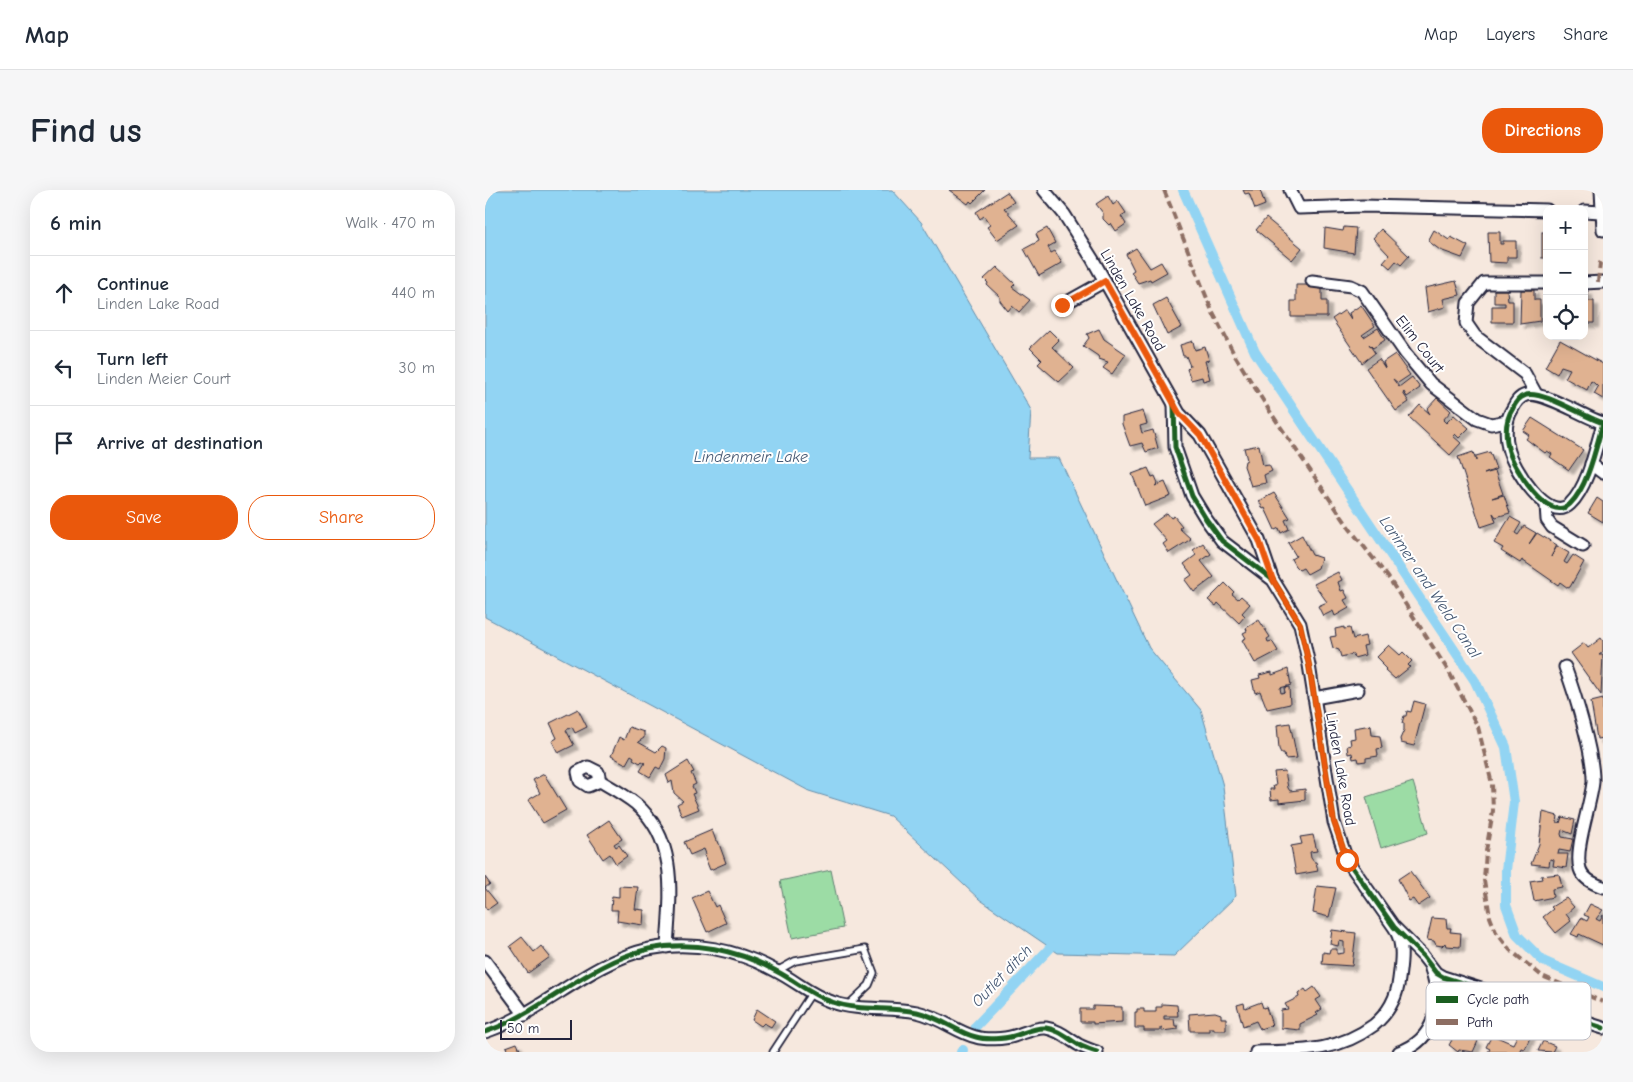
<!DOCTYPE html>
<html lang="en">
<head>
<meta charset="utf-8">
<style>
  :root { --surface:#fff; --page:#f6f6f7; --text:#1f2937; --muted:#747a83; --line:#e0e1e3; --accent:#ea580c }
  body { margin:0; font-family:"Comic Neue",sans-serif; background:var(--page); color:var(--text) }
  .controls { position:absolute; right:15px; top:15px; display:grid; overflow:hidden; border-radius:10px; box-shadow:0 5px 20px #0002 }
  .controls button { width:45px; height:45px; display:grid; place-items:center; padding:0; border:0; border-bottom:1px solid var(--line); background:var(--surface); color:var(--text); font:25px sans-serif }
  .scale { position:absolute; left:15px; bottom:12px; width:72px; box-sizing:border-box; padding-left:5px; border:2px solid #22223b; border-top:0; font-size:14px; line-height:18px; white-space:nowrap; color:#22223b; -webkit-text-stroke:4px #fff; paint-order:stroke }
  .stop { position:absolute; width:15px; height:15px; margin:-11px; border:4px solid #ea580c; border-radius:50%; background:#fff }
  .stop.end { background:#ea580c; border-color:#fff; box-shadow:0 1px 5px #0008 }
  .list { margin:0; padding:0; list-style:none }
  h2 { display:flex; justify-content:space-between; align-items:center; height:65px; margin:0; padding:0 20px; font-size:21px }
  h2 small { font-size:16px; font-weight:400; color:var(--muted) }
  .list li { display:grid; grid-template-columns:32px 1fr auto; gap:15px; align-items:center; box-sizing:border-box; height:75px; padding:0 20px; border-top:1px solid var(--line) }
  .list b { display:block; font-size:19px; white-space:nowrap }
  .list p { margin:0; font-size:16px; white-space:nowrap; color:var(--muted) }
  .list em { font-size:16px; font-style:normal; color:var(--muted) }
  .actions { display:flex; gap:10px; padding:15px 20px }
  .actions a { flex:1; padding:11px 0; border:1px solid var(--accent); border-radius:20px; text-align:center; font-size:18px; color:var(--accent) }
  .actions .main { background:var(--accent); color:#fff }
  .icon { flex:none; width:28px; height:28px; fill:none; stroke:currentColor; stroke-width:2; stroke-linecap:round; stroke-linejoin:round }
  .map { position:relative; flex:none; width:1118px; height:862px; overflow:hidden; border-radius:20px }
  header { display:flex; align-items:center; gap:30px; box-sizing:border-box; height:70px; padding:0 25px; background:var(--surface); border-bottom:1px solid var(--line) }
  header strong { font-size:24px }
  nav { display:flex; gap:28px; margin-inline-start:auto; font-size:18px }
  .intro { display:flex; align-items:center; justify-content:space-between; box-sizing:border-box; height:120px; padding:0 30px }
  h1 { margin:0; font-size:35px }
  .button { padding:12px 22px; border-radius:20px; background:var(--accent); color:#fff; font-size:18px; font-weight:700 }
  main { display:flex; gap:30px; padding:0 30px }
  aside { flex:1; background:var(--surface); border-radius:20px; box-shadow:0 5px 20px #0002 }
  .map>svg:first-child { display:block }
  .green { fill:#9cdca5; stroke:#5f7f70 }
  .water { fill:#92d4f3; stroke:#658da9 }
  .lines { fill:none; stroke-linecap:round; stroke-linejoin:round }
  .canal { stroke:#92d4f3; stroke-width:10 }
  .building { fill:#e0b291; stroke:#22223b; filter:url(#shadow) }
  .lane-casing { stroke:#22223b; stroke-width:9 }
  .street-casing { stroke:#22223b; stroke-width:15 }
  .lane { stroke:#fff; stroke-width:5.5 }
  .street { stroke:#fff; stroke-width:11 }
  .quiet { stroke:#8d6e63; stroke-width:4; stroke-dasharray:8 4; stroke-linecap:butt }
  .cycleway-casing { stroke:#fff; stroke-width:8 }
  .cycleway { stroke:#1b5e20; stroke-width:5 }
  .route { stroke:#ea580c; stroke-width:6 }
  .labels { text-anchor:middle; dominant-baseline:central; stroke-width:4; stroke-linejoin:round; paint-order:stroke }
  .street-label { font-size:15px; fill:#22223b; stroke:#fff }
  .water-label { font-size:16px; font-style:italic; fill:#445772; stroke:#fff }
  .key { fill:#fff; stroke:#bdbdc4; stroke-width:1 }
  .key-label { font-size:14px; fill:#22223b }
</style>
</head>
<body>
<header>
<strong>Map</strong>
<nav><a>Map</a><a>Layers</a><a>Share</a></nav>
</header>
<div class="intro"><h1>Find us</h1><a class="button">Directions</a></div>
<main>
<aside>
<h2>6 min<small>Walk · 470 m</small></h2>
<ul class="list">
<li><svg class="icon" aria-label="ahead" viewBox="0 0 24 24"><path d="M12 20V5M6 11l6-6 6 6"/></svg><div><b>Continue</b><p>Linden Lake Road</p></div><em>440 m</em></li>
<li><svg class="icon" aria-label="left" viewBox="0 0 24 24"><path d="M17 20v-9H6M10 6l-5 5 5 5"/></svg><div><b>Turn left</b><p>Linden Meier Court</p></div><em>30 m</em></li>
<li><svg class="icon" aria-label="arrive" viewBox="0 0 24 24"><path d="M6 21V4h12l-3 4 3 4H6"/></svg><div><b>Arrive at destination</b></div></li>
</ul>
<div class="actions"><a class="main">Save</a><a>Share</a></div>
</aside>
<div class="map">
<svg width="1118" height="862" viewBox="0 0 1118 862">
  <defs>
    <filter id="shadow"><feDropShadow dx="4.5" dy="4.5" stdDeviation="1" flood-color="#0004"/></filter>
  </defs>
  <rect width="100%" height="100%" fill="#f6e8de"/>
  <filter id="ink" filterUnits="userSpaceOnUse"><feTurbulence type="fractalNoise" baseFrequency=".02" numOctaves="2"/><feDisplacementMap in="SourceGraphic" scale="10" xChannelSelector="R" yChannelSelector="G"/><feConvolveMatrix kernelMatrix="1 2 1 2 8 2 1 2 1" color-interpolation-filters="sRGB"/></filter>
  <g filter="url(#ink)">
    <g class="green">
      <polygon points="928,592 943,643 896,658 881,607"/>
      <polygon points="346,680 358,738 307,748 295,691"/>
    </g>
    <polygon class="water" points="0,0 407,0 436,32 546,220 543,268 574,268 664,458 716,520 738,596 751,706 689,766 573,763 494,709 405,626 324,601 0,427"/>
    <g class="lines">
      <g class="canal">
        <polyline points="698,0 770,162 990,491 1021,557 1029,612 1021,680 1021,715 1032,745 1058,771 1118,797"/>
        <polyline points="491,836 566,757"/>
        <polyline points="476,862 478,860"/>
      </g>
    </g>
    <g class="building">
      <polygon points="464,0 500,0 487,13 485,11 483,14"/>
      <polygon points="758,0 775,0 780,15 770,19 764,3 760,4"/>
      <polygon points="522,2 529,12 519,18 534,35 512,50 502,37 505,35 499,26 495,29 491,22"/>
      <polygon points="623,6 628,15 633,11 641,23 636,26 641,34 631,41 626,33 624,35 618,29 618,23 611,14"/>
      <polygon points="781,28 817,58 807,70 771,40"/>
      <polygon points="859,37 871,38 869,63 839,58 840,38 858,41"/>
      <polygon points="562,38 570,53 563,57 566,63 570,61 577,73 554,86 539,59 554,51 551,44"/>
      <polygon points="896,39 924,66 916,75 911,71 905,78 898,72 904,65 888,48"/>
      <polygon points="949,40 964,50 966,47 983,56 977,68 955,60 943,51"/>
      <polygon points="1003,42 1015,42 1015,54 1018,54 1018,51 1031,51 1031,67 1022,67 1022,73 1004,72"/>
      <rect x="1057" y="42" width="5" height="26"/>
      <polygon points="651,58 665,78 676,72 682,82 666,91 665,89 653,93 646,82 649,80 641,64"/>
      <polygon points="512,77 530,94 527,97 545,110 534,122 527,116 523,121 515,111 515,107 502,95 503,93 499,89"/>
      <polygon points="971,91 975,105 958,109 960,117 943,122 940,98"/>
      <polygon points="811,95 837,95 837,111 842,111 842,127 806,127 806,111 811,111"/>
      <polygon points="1009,100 1022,100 1023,111 1028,111 1028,132 1007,132 1007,116 1020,116 1020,113 1009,113"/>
      <polygon points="1036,100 1049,100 1049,110 1055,110 1055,131 1035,134"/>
      <polygon points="1099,101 1103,101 1103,111 1109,111 1109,133 1099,133"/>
      <polygon points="681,108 697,137 682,145 668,115"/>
      <polygon points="876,115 890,136 877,145 879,147 893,138 900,150 888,158 884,154 890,163 877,173 847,129 860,120 866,129 864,123"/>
      <polygon points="614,139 619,149 641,164 627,184 618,178 623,172 614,169 613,166 598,156 604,148 602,144"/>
      <polygon points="564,140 574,150 567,157 589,178 574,192 553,174 557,170 545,158"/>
      <polygon points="1075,150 1118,174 1118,209 1109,204 1113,197 1109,193 1106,191 1102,200 1080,188 1085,179 1076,176 1072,184 1060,177"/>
      <polygon points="708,151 710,160 720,157 724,170 720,171 725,189 718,191 717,187 706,190 702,179 705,176 701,166 698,166 695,155"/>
      <polygon points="910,164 925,185 913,193 908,189 914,197 927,187 935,198 922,207 919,202 918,203 924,212 911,221 881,178 894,169 900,178 898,172"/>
      <polygon points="952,208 966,221 958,230 961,233 969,225 984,238 974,248 970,244 968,246 976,253 965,265 924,227 935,215 945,224 942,219"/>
      <polygon points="658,221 662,234 655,236 657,243 668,240 673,258 661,262 657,253 645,256 637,234 637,227"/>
      <polygon points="1047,228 1098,260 1084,280 1065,267 1067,264 1062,261 1060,263 1041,249 1044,245 1038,241"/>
      <polygon points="774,255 778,276 784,275 787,281 779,285 781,293 766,296 759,276 760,271 762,270 759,258"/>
      <polygon points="988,262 991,271 991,266 1005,262 1011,279 999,284 1010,281 1018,304 1007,308 1019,305 1025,323 1011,327 1008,323 1011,332 996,337 973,267"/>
      <polygon points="663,278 667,287 670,286 673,293 670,296 680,292 686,306 660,316 647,284"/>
      <polygon points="789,303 805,328 800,330 804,339 796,343 794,338 790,340 780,318 778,319 774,311"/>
      <polygon points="1112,308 1118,312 1118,332 1103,323"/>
      <polygon points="682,323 686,328 689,326 697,336 694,338 706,349 684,363 678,354 682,351 667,334"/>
      <polygon points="1025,327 1036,333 1030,343 1033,345 1039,336 1051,343 1044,354 1052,343 1072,355 1066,367 1072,356 1084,363 1079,372 1082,374 1088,365 1099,372 1085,397 1083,398 1075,392 1073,395 1037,370 1035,373 1016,361 1018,358 1009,353"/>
      <polygon points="817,345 827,365 836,368 833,378 822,384 818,378 814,380 810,376 806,369 811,366 803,353"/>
      <polygon points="718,353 726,364 716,371 729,387 709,402 700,390 707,385 699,374 711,365 708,360"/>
      <polygon points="853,382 857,390 853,392 856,401 859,400 863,408 859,410 864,418 850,426 848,421 838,426 833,416 842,412 829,394"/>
      <polygon points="740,393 749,402 747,404 753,409 756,406 765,414 757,423 760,426 754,433 733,413 731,416 723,410"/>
      <polygon points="774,430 785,447 782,449 783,452 787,451 793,461 770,473 757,450 761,448 758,443 762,441 761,438"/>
      <polygon points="859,437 859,439 865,438 868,449 880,446 882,455 878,456 880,465 869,468 868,464 856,467 854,460 848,458 845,447 851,446 850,439"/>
      <polygon points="1116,448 1118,451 1118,462 1114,465 1118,465 1116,505 1086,463 1099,453 1103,458"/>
      <polygon points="904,455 915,465 918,462 927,471 923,475 925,477 910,489 900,480 901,479 896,474 898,473 892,467"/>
      <polygon points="803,479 806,495 795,498 796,503 800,502 799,498 804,497 805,514 782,519 775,501 770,503 767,490 775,488 774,485 787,482 787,485"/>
      <polygon points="1118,509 1118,548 1112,549 1106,512"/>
      <polygon points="929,511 940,514 929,556 916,553 915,549 919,540 919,533 917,533 919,526 921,526 922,521 926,522"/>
      <polygon points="93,519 102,537 90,543 87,537 81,540 89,555 73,563 67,551 72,548 65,533"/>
      <polygon points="805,533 812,568 800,569 799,563 796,563 794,559 792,535"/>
      <polygon points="886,535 887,545 895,546 897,558 892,559 893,566 881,568 881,571 874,572 873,568 868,569 867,563 863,564 862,556 866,555 865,549 870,548 869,538"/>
      <polygon points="144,537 159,542 159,548 153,552 171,562 177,556 181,558 180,569 175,579 171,577 165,587 155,581 160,573 157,571 155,573 148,569 149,567 146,565 141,574 126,566 134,547 139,550"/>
      <polygon points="203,571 209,582 206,583 211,594 207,596 210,603 207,604 214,619 197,626 192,614 198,611 189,603 187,591 184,593 181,585"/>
      <polygon points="800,581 803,598 805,601 820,599 820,610 794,613 794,609 786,610 785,599 789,599 788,596 791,596 789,582"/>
      <polygon points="59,584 81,620 58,633 43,610 55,603 48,590"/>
      <polygon points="1058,622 1073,626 1072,632 1075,633 1077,627 1090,630 1087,644 1077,640 1076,644 1077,647 1088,649 1085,662 1074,660 1073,664 1083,664 1081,678 1068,676 1069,670 1065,669 1064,676 1046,674 1054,654"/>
      <polygon points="124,630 137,649 129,654 131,657 134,655 142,666 131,674 125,664 118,669 102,645"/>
      <polygon points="227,640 231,651 233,651 241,673 225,680 219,665 221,664 219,659 205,665 199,652"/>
      <polygon points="828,645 832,661 825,662 826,668 829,672 831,672 833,681 811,685 806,656 817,654 815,647"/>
      <polygon points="925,681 945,708 933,716 928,709 924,711 913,689"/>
      <polygon points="1074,684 1077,697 1067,699 1068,707 1049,711 1045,691 1057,689 1056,686"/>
      <polygon points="0,687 5,694 0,698 12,713 2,720 0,717"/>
      <polygon points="134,696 153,697 150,719 159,720 158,735 132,731 133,720 126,720 127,706 134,707"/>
      <polygon points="832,696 851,698 844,727 828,723"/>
      <polygon points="222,701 230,717 233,715 241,733 222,742 207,708"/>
      <polygon points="1081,708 1089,717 1081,724 1086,731 1071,743 1058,727 1068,719 1066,717"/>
      <polygon points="1105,714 1118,720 1111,729 1115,731 1118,725 1118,755 1094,744 1093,747 1086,744 1096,728 1102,731 1104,727 1099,725"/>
      <polygon points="947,728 961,729 962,738 966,738 965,742 976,743 975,757 961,756 960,753 957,756 951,755 949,751 942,750"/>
      <polygon points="847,740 871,743 867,776 837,774 838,762 844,763 845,759 852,759 852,764 859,763 859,752 854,751 853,756 845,754"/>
      <polygon points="37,747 49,762 56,756 65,767 43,783 25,756"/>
      <polygon points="829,797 836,807 831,810 837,819 831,823 833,825 815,834 815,840 796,838 796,820 803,819 800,814 814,807 813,804 820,799 822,802"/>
      <polygon points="776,812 778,818 781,817 787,835 775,839 771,831 758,836 752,815 759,813 760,818"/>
      <polygon points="677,814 692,815 693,826 679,826 679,829 689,829 690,836 693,836 693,839 677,841 677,837 675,838 675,841 659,841 659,838 650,838 650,822 652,822 652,819 659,819 659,822 671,822 671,817 677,817"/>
      <polygon points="608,816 637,817 637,832 608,834 608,832 595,832 595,819 608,819"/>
      <polygon points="272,819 290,831 286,837 279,833 276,836 267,830"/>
      <polygon points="730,822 736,824 736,828 741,828 741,840 729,840 729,838 724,838 724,841 705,841 704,824"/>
      <polygon points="974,827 985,832 980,842 993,851 988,862 974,860 973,862 964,855 967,850 961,847"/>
      <polygon points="1035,840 1046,845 1040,859 1036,858 1034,862 1003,862 1005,859 1001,857 1007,845 1028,854"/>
      <polygon points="1058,851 1070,856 1067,862 1053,861"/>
      <polygon points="32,853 36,862 23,862 21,857"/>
    </g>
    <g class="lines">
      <g class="lane-casing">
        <g id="lane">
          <polyline points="292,781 310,771 380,759 389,783 384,795 362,816"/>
          <polyline points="288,862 326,804"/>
        </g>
      </g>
      <g class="street-casing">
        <g id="street">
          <polyline points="559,0 579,24 608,70 694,223 715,245 774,350 787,388"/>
          <polyline points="805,0 814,18 878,16 1062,20"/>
          <polyline points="1116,0 1118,40"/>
          <polyline points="1099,21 1116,22"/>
          <polyline points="827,91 866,96 877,101 921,164 946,194 992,229 1006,234 1022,231"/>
          <polyline points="1099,93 1118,92"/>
          <polyline points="577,115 620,91"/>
          <polyline points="1051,204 1040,184 990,146 981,133 983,113 999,93 1062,93"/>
          <polyline points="689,214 690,257 707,306 721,329 737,351 788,390 815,434 824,475 849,632 862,670 909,737 938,766 951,783 958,787 1118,838"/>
          <path d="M1118 233C1111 257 1103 297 1085 314 1063 335 1027 276 1023 258 1020 244 1020 230 1028 218 1031 212 1034 207 1041 205 1057 200 1099 227 1118 233"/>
          <polyline points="1106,274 1118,283"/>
          <polyline points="1061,315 1062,330 1067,337 1098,356"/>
          <path d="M1080 477C1090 504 1109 565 1108 592 1106 614 1089 659 1095 679 1098 689 1109 694 1118 697"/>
          <polyline points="829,508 873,500"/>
          <path d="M115 591 103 596 95 591 93 582 103 577 113 582 115 591C127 598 140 605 151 614 194 651 185 707 182 757"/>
          <polyline points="0,771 40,825"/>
          <path d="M0 842C59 822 102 773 164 759 207 750 253 760 291 781 311 791 325 805 347 812 375 822 404 816 432 822 455 827 473 843 491 847 501 850 519 849 529 846 539 843 550 837 561 838 575 840 583 849 594 855 599 858 606 860 612 862"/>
          <path d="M771 862C817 861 853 862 889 835 903 823 912 808 914 789 916 773 919 756 911 741"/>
          <path d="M914 862C951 850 958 812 946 779"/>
        </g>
      </g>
      <use href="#lane" class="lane"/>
      <use href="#street" class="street"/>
      <g class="quiet">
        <polyline points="679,0 727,121 750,166 784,220 865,339 903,387 964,482 993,537 1007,594 1008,621 1001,661 999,690 1005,727 1011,742 1025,760 1057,786 1118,812"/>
        <polyline points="1113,92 1115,73 1118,70"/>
      </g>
      <g class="cycleway-casing">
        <g id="cycleway">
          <polyline points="689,214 690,257 707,306 721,329 737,351 788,390 815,434 824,475 849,632 862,670 909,737 938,766 951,783 958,787 1118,838"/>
          <path d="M1118 233C1111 257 1103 297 1085 314 1063 335 1027 276 1023 258 1020 244 1020 230 1028 218 1031 212 1034 207 1041 205 1057 200 1099 227 1118 233"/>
          <path d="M0 842C59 822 102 773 164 759 207 750 253 760 291 781 311 791 325 805 347 812 375 822 404 816 432 822 455 827 473 843 491 847 501 850 519 849 529 846 539 843 550 837 561 838 575 840 583 849 594 855 599 858 606 860 612 862"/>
        </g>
      </g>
      <use href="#cycleway" class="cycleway"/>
    </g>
  </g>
  <g class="lines" filter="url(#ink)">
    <polyline class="route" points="577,115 620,91 694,223 715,245 774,350 788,390 815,434 824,475 849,632 862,670"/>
  </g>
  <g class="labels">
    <g class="street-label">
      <text transform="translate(648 110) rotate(60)">Linden Lake Road</text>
      <text transform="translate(935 154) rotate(52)">Elim Court</text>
      <text transform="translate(856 579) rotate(80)">Linden Lake Road</text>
    </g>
    <g class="water-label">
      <text x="266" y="267">Lindenmeir Lake</text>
      <text transform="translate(945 397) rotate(56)">Larimer and Weld Canal</text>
      <text transform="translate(517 786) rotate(-46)">Outlet ditch</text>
    </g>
  </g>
  <rect x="941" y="792" width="165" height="58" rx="8" class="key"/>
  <rect x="951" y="806" width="22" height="7" fill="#1b5e20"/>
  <rect x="951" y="829" width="22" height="6" fill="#8d6e63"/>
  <g class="key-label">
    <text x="982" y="814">Cycle path</text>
    <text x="982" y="837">Path</text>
  </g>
</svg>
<div class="controls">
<button>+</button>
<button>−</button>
<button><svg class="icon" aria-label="locate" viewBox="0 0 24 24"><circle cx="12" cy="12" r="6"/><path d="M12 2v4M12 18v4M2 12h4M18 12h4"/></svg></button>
</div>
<div class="scale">50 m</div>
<div class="stop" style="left:862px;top:670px"></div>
<div class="stop end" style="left:577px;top:115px"></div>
</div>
</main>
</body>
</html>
